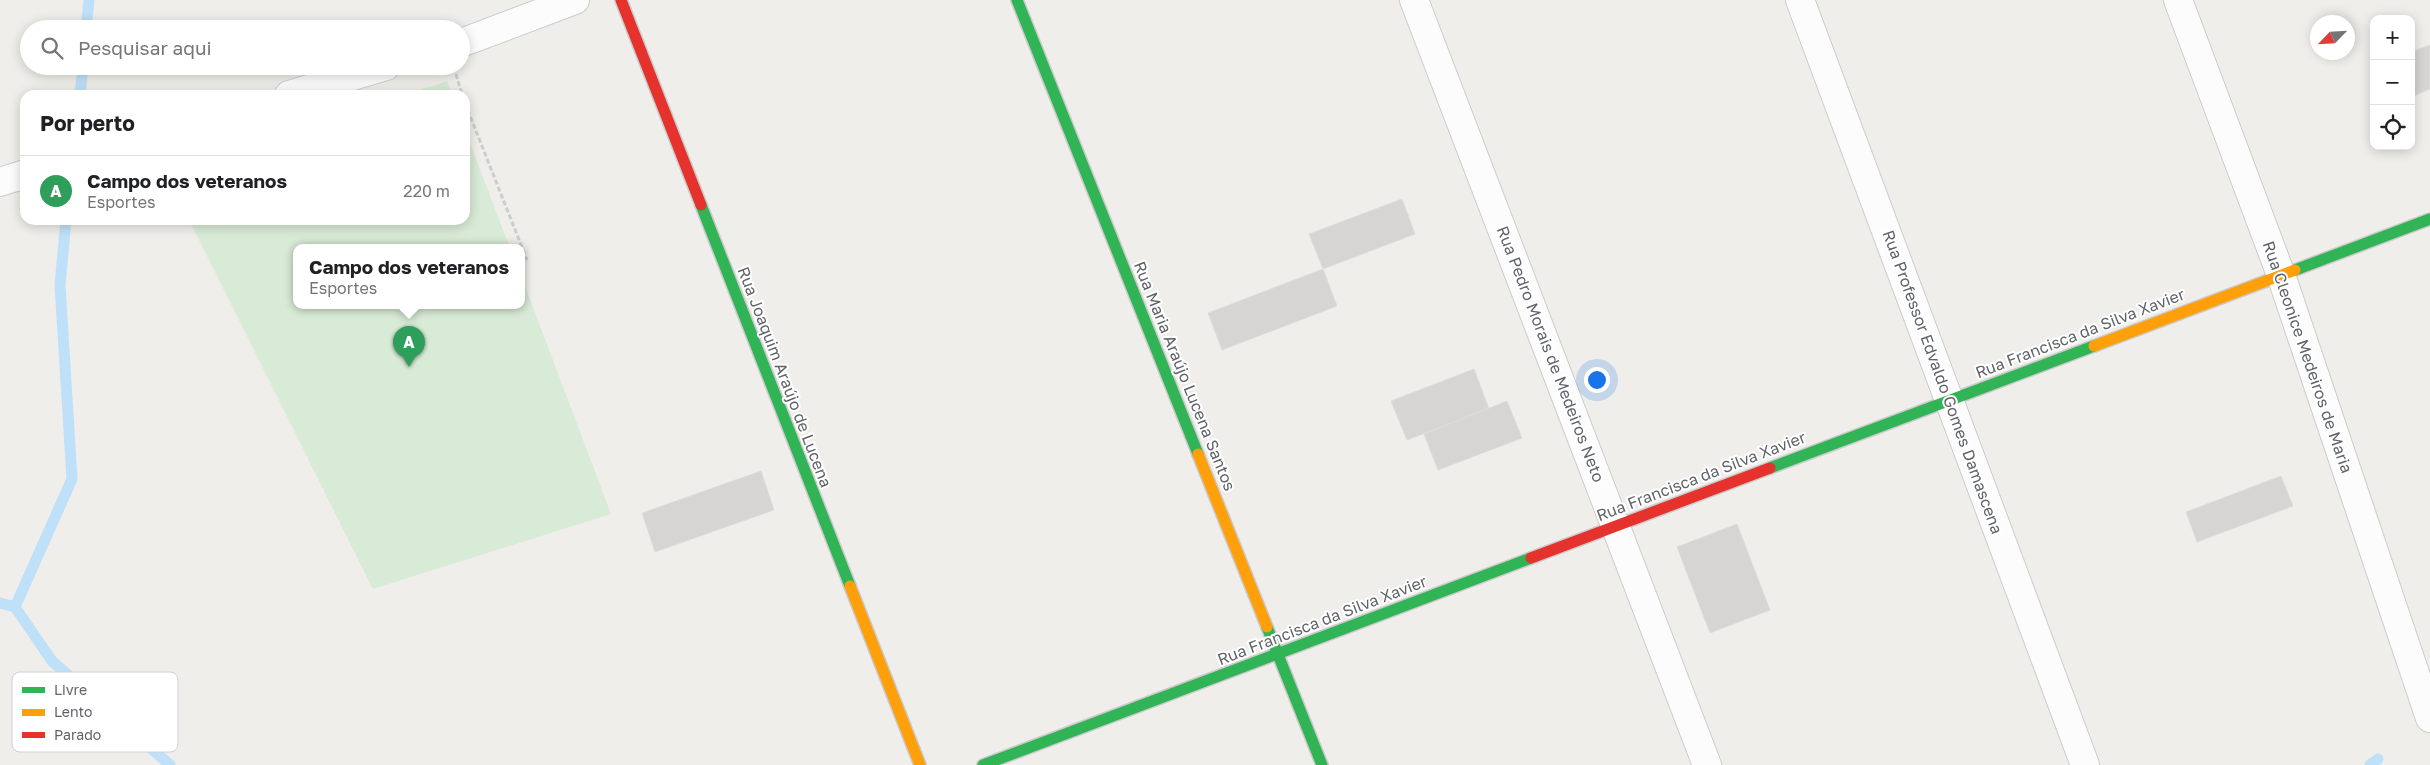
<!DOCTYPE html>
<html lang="pt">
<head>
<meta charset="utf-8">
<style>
  :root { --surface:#fff; --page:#f6f6f6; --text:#202124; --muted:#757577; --line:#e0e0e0; --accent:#919496 }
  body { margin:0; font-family:"Golos Text",sans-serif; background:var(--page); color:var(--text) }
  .controls { position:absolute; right:15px; top:15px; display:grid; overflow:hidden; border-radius:10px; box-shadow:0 2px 12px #0003 }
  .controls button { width:45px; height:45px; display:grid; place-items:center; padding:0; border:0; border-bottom:1px solid var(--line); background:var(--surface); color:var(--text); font:25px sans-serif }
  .compass { position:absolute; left:2310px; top:15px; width:45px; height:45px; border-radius:50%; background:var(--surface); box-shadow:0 2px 12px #0003; rotate:245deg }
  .you { position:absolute; left:1596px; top:379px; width:18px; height:18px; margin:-12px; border:4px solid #fff; border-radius:50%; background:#1a73e8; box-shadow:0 0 0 8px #1a73e833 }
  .badge { display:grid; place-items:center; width:32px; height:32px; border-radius:50%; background:var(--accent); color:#fff; font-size:16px; font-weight:700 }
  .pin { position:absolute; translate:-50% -41px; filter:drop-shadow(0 1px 2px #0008) }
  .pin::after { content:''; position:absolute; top:26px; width:18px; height:15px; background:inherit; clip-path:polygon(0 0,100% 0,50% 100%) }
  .popup { position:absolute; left:293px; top:244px; width:232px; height:65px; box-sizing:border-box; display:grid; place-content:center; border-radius:10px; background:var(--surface); filter:drop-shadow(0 1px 4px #0005); font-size:16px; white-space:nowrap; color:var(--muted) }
  .popup b { font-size:19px; color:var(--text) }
  .popup::after { content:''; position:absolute; left:50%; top:100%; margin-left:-10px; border:10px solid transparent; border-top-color:var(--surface) }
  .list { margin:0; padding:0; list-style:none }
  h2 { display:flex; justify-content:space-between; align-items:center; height:65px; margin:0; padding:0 20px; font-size:21px }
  h2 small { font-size:16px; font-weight:400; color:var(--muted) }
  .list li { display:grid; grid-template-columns:32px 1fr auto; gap:15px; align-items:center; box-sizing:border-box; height:70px; padding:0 20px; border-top:1px solid var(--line) }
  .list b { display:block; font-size:19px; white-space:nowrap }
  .list p { margin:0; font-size:16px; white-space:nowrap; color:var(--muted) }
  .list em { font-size:16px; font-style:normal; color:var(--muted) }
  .icon { flex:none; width:28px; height:28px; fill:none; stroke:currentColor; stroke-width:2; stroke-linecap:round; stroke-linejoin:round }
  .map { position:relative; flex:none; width:2430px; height:765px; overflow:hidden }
  .search { position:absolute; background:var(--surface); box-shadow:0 2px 12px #0003; left:20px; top:20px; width:450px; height:55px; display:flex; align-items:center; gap:12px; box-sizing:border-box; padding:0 18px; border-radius:28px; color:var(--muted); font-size:19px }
  .panel { position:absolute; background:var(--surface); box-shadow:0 2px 12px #0003; left:20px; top:90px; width:450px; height:135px; border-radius:15px }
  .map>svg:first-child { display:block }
  .green { fill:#d8ebd6 }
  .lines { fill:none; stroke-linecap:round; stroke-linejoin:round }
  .stream { stroke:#bfe0f9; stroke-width:11 }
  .building { fill:#d6d5d3; stroke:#deddd9 }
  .street-casing { stroke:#cbcccc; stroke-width:30 }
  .fast-casing { stroke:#cacacb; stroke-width:14 }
  .slow-casing { stroke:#cacacb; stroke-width:14 }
  .jam-casing { stroke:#cacacb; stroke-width:14 }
  .path { stroke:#cacfcc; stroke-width:3; stroke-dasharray:5 2.5; stroke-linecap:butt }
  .street { stroke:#fdfcfc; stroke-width:28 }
  .fast { stroke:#30b455; stroke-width:11 }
  .slow { stroke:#ff9f0a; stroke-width:11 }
  .jam { stroke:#e5322d; stroke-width:11 }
  .labels { text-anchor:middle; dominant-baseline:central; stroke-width:4; stroke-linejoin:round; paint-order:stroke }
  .street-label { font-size:16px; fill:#5f6368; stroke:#fff }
  .key { fill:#fff; stroke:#cfd0d2; stroke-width:1 }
  .key-label { font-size:14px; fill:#5f6368 }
</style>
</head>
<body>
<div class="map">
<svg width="2430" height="765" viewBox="0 0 2430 765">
  <rect width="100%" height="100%" fill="#efeeea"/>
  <g class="green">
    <polygon points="447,81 452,95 405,95"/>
    <polygon points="465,130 510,248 296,248 296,306 522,306 522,278 611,514 373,589 189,220 465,220"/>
  </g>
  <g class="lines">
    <g class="stream">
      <polyline points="86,29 89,0"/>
      <polyline points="80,95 83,66"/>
      <polyline points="0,603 15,607 52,661 170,765"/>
      <polyline points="15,607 72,479 60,285 66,220"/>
      <polyline points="2370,765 2378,759"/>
    </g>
  </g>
  <g class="building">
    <polygon points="2430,45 2430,89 2411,97 2411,52"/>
    <polygon points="1402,199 1415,234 1323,269 1309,234"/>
    <polygon points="1323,269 1337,306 1222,350 1208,313"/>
    <polygon points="1474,369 1489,409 1407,440 1391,401"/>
    <polygon points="1507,401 1522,438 1438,470 1424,434"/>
    <polygon points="761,471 774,510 655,552 642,513"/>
    <polygon points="2281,476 2293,506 2197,542 2186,512"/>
    <polygon points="1737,524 1770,610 1710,633 1677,547"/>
  </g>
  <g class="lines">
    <g class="street-casing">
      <g id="street">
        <polyline points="1414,0 1707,765"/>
        <polyline points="1800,0 2085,765"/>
        <polyline points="2178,0 2281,275 2430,718"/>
        <polyline points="461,43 575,0"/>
        <polyline points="289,95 386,66"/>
        <polyline points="0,182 25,174"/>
      </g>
    </g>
    <g class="fast-casing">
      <g id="fast">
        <polyline points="1017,0 1198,454"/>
        <polyline points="701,205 850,586"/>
        <polyline points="2295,270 2430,219"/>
        <polyline points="1770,468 2094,346"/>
        <polyline points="1267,627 1322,765"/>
        <polyline points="983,765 1531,558"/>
      </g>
    </g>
    <g class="slow-casing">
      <g id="slow">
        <polyline points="2094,346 2295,270"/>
        <polyline points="1198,454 1267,627"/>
        <polyline points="850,586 920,765"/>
      </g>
    </g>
    <g class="jam-casing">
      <g id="jam">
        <polyline points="621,0 701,205"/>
        <polyline points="1531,558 1770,468"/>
      </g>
    </g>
    <g class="path">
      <polyline points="456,74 462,95"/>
      <polyline points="465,103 527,260"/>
    </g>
    <use href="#street" class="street"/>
    <use href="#fast" class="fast"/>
    <use href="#slow" class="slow"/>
    <use href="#jam" class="jam"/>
  </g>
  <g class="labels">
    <g class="street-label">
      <text transform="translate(2080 333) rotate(-21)">Rua Francisca da Silva Xavier</text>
      <text transform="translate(1551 354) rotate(69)">Rua Pedro Morais de Medeiros Neto</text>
      <text transform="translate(2308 357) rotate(71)">Rua Cleonice Medeiros de Maria</text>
      <text transform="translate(1185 376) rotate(68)">Rua Maria Araújo Lucena Santos</text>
      <text transform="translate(785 377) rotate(69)">Rua Joaquim Araújo de Lucena</text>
      <text transform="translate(1943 382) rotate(70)">Rua Professor Edvaldo Gomes Damascena</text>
      <text transform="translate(1701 476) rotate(-21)">Rua Francisca da Silva Xavier</text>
      <text transform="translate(1322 620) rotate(-21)">Rua Francisca da Silva Xavier</text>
    </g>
  </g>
  <rect x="12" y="672" width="166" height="80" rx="8" class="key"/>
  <rect x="22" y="687" width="23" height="6" fill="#30b455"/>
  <rect x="22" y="709" width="23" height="7" fill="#ff9f0a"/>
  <rect x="22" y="732" width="23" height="6" fill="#e5322d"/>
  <g class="key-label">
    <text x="54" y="695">Livre</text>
    <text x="54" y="717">Lento</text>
    <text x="54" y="740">Parado</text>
  </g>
</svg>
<div class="controls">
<button>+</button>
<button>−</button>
<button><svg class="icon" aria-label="locate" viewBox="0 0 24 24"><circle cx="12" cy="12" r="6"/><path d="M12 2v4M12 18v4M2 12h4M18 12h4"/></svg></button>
</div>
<svg class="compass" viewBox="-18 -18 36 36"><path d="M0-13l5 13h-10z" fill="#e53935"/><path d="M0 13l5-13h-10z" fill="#757577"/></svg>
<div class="you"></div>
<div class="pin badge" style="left:409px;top:367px;background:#2e9e5b">A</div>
<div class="popup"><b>Campo dos veteranos</b>Esportes</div>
<div class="search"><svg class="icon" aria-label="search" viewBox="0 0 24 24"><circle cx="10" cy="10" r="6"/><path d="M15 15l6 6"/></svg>Pesquisar aqui</div>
<section class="panel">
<h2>Por perto<small></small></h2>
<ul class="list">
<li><span class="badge" style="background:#2e9e5b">A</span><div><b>Campo dos veteranos</b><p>Esportes</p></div><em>220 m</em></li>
</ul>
</section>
</div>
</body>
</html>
